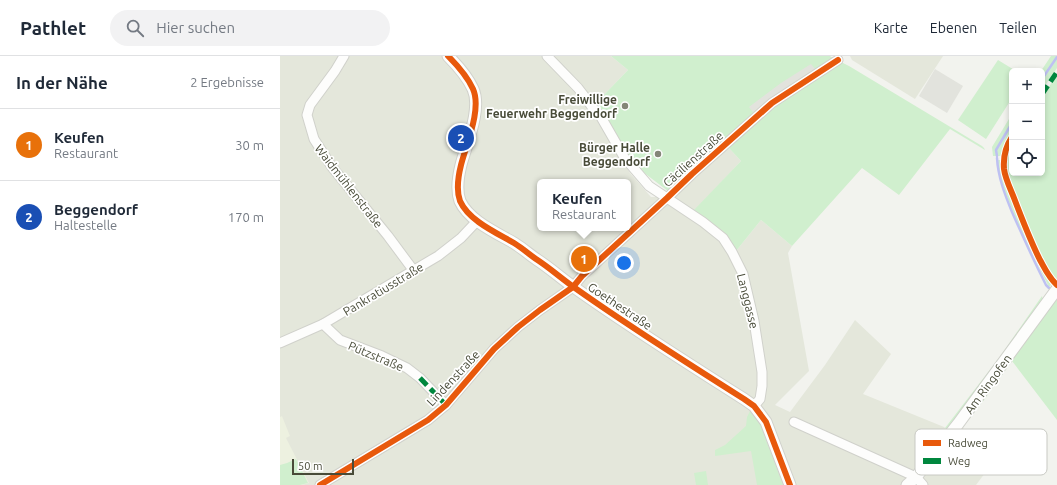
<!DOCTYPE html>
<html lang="de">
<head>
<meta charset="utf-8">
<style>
  :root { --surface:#fff; --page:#f2f2f3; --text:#1f2937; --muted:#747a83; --line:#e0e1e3; --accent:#ea580c }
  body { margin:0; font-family:Ubuntu,sans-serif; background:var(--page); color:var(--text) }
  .controls { position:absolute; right:12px; top:12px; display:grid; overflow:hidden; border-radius:6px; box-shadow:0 2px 6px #0003 }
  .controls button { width:36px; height:36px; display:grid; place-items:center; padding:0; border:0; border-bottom:1px solid var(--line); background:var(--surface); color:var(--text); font:20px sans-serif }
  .scale { position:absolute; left:12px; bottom:10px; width:62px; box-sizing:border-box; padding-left:4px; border:2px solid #484b38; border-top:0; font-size:11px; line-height:14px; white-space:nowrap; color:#484b38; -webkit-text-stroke:3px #fff; paint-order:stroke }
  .you { position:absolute; left:344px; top:207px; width:14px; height:14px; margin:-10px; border:3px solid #fff; border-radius:50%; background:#1a73e8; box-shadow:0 0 0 6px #1a73e833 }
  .badge { display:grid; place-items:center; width:26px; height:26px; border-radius:50%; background:var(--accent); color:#fff; font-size:13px; font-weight:700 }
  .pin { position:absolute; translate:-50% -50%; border:2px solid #fff; box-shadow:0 1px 4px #0006 }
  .popup { position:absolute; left:257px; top:123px; width:94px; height:52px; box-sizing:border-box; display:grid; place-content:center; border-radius:6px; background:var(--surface); filter:drop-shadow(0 1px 3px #0005); font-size:13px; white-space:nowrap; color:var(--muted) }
  .popup b { font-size:15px; color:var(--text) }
  .popup::after { content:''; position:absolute; left:50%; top:100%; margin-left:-8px; border:8px solid transparent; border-top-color:var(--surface) }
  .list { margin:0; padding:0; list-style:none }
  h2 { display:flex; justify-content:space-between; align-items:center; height:52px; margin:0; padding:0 16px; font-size:17px }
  h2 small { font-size:13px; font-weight:400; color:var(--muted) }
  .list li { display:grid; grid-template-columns:26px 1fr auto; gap:12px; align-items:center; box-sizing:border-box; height:72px; padding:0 16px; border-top:1px solid var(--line) }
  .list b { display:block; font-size:15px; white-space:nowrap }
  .list p { margin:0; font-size:13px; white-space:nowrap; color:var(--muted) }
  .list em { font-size:13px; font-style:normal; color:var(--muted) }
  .icon { flex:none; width:22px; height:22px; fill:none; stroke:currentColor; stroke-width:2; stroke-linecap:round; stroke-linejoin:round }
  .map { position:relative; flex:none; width:777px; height:429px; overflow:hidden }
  header { display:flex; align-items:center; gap:24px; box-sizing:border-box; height:56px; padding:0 20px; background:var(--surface); border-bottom:1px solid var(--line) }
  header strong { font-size:19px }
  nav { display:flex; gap:22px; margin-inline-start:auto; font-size:14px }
  .search { width:280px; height:36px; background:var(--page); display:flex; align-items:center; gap:10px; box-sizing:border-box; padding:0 14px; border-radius:22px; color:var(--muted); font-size:15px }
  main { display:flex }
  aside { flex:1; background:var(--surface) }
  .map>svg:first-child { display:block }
  .residential { fill:#e4e7db; fill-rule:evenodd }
  .education { fill:#edf1e0 }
  .green { fill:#d0efce }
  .parking { fill:#e2e3dd }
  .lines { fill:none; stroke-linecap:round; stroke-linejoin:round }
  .stream { stroke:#bec1f2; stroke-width:2.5 }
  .minor-casing { stroke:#d0d1cb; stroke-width:11 }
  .tertiary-casing { stroke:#d0d1cb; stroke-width:13 }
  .minor { stroke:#fdfdfc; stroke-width:9 }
  .tertiary { stroke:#fdfdfc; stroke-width:11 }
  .quiet { stroke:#00873e; stroke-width:5; stroke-dasharray:10 5; stroke-linecap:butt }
  .cycleway-casing { stroke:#fff; stroke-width:8 }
  .cycleway { stroke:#e8590c; stroke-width:6 }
  .poi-dot { fill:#848678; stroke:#fff; stroke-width:1.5 }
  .labels { text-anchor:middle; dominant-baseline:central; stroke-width:3.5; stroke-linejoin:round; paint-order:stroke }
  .poi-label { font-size:12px; font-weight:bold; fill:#484b38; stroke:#fff; text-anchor:end }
  .street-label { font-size:12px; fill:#484b38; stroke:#fff }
  .key { fill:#fff; stroke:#c8c9c3; stroke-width:1 }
  .key-label { font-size:11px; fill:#484b38 }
</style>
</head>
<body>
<header>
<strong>Pathlet</strong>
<div class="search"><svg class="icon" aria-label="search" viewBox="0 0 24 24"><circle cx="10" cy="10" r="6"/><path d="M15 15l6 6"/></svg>Hier suchen</div>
<nav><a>Karte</a><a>Ebenen</a><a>Teilen</a></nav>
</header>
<main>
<aside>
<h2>In der Nähe<small>2 Ergebnisse</small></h2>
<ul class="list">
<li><span class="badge" style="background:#e8710a">1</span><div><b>Keufen</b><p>Restaurant</p></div><em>30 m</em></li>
<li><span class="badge" style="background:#1a4fb4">2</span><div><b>Beggendorf</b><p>Haltestelle</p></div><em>170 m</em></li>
</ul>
</aside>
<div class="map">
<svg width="777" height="429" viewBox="0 0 777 429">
  <rect width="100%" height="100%" fill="#f2f3ee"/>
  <g class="residential">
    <path d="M0 0H331L348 14 318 45 306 50 319 67 350 117 371 141H394L448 91 461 105 415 154 431 166 446 178 456 195 481 164 512 190 508 197 529 315 495 349 510 356 545 309 575 264 611 298 583 338 664 371 675 381 683 372 711 409 696 429H0ZM260 126H348V172H260Z"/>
    <polygon points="570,0 663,0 635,43 572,4"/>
  </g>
  <polygon class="education" points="2,360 10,380 6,382 29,427 22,429 0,429 0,361"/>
  <g class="green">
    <polygon points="331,0 550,0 554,3 388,135 359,113 348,99 316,46 318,45 348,14"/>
    <polygon points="771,0 777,0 777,12 762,34 762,15 761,15"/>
    <polygon points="718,4 736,15 732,15 732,42 706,83 678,64"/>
    <polygon points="563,7 569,10 702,90 704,92 705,94 670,73 619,139 582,112 512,190 481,164 456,195 446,178 431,166 414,154 461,105 448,91 479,61 557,8"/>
    <path d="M777 19V224H776C760 202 751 177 741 152 735 139 727 123 726 108 725 100 728 92 732 85V117H762V41Z"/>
    <polygon points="732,58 732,76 726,87 721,100 713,100 712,91"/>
    <polygon points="718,104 721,104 724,120 737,155 764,217 771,229 769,231 744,182 727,141 718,114"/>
    <polygon points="777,239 777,364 732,305 704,344 678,377 677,376"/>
    <polygon points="762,240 763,245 669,375 665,372 719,302"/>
    <polygon points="470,355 480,368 503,429 477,429 471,395 435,400 435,394 445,389 466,370 467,361"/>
    <polygon points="16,403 28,427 20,429 0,429 0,409 7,407"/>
    <polygon points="426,415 428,429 416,429 414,417"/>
  </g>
  <g class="parking">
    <polygon points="531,8 536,14 473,56 469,51 501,27"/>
    <polygon points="655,13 683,30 667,57 639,40"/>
  </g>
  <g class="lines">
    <g class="stream">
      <polyline points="762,23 777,1"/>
      <polyline points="717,100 716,94 732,67"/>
      <path d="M717 102C718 121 725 139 732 156 743 181 754 205 766 229L769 232"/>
    </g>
    <g class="minor-casing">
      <g id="minor">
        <polyline points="64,0 55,15 30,49 27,59 34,83 52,111 108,180 134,215"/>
        <polyline points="267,0 298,32 308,45 312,51 321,61 344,101 369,130 423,166 443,182 452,196 463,218 474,265 482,316 482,330 480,343 474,350"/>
        <polyline points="43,268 60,284 102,300 127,312 140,322 166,349"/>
        <polyline points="0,287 43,268 158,200 181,182 197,165"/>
        <polyline points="514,366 636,421 643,429"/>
        <polyline points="40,429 148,364 166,349 214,293 238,271 260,254 293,231 302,220 387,142 412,118 492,47 558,4"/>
      </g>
    </g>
    <g class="tertiary-casing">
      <g id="tertiary">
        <path d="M168 0C178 10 187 20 193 33 202 53 186 89 181 109 178 121 176 134 180 145 189 165 217 177 234 187 242 192 249 198 256 203 270 212 282 223 295 232 350 271 407 307 464 343L474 350 486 366 510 429"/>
        <polyline points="627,429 636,421 678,368 777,233"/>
      </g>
    </g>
    <use href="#minor" class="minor"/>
    <use href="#tertiary" class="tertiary"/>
    <g class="quiet">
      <polyline points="762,38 777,16"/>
      <polyline points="140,322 166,349"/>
    </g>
    <g class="cycleway-casing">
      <g id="cycleway">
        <path d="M168 0C178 10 187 20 193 33 202 53 186 89 181 109 178 121 176 134 180 145 189 165 217 177 234 187 242 192 249 198 256 203 270 212 282 223 295 232 350 271 407 307 464 343L474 350 486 366 510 429"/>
        <path d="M732 81C726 90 723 101 724 113 725 122 730 132 734 142 742 163 750 184 760 204 765 213 769 222 777 229"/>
        <polyline points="40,429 148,364 166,349 214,293 238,271 260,254 293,231 302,220 387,142 412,118 492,47 558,4"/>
      </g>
    </g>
    <use href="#cycleway" class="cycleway"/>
  </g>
  <g class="poi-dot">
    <circle cx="345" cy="50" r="4"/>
    <circle cx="378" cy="98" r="4"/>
  </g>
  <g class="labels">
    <g class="poi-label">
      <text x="337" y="43">Freiwillige<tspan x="337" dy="14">Feuerwehr Beggendorf</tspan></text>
      <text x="370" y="91">Bürger Halle<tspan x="370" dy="14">Beggendorf</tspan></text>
    </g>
    <g class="street-label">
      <text transform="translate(413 103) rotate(-42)">Cäcilienstraße</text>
      <text transform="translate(69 130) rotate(52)">Waidmühlenstraße</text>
      <text transform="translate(103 233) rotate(-31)">Pankratiusstraße</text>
      <text transform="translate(468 245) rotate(76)">Langgasse</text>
      <text transform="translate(340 250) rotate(34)">Goethestraße</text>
      <text transform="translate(96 300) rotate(23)">Pützstraße</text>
      <text transform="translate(173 322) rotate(-47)">Lindenstraße</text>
      <text transform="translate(708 328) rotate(-54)">Am Ringofen</text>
    </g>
  </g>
  <rect x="635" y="373" width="132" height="46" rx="6" class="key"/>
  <rect x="643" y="384" width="18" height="6" fill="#e8590c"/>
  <rect x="643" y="402" width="18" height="6" fill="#00873e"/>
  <g class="key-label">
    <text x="668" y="391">Radweg</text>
    <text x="668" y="409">Weg</text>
  </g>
</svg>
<div class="controls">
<button>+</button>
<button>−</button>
<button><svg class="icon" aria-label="locate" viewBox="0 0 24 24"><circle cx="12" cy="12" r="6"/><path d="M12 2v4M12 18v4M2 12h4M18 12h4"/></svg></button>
</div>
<div class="scale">50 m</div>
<div class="you"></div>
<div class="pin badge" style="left:304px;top:203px;background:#e8710a">1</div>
<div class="popup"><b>Keufen</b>Restaurant</div>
<div class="pin badge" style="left:181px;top:82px;background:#1a4fb4">2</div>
</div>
</main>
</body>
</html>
